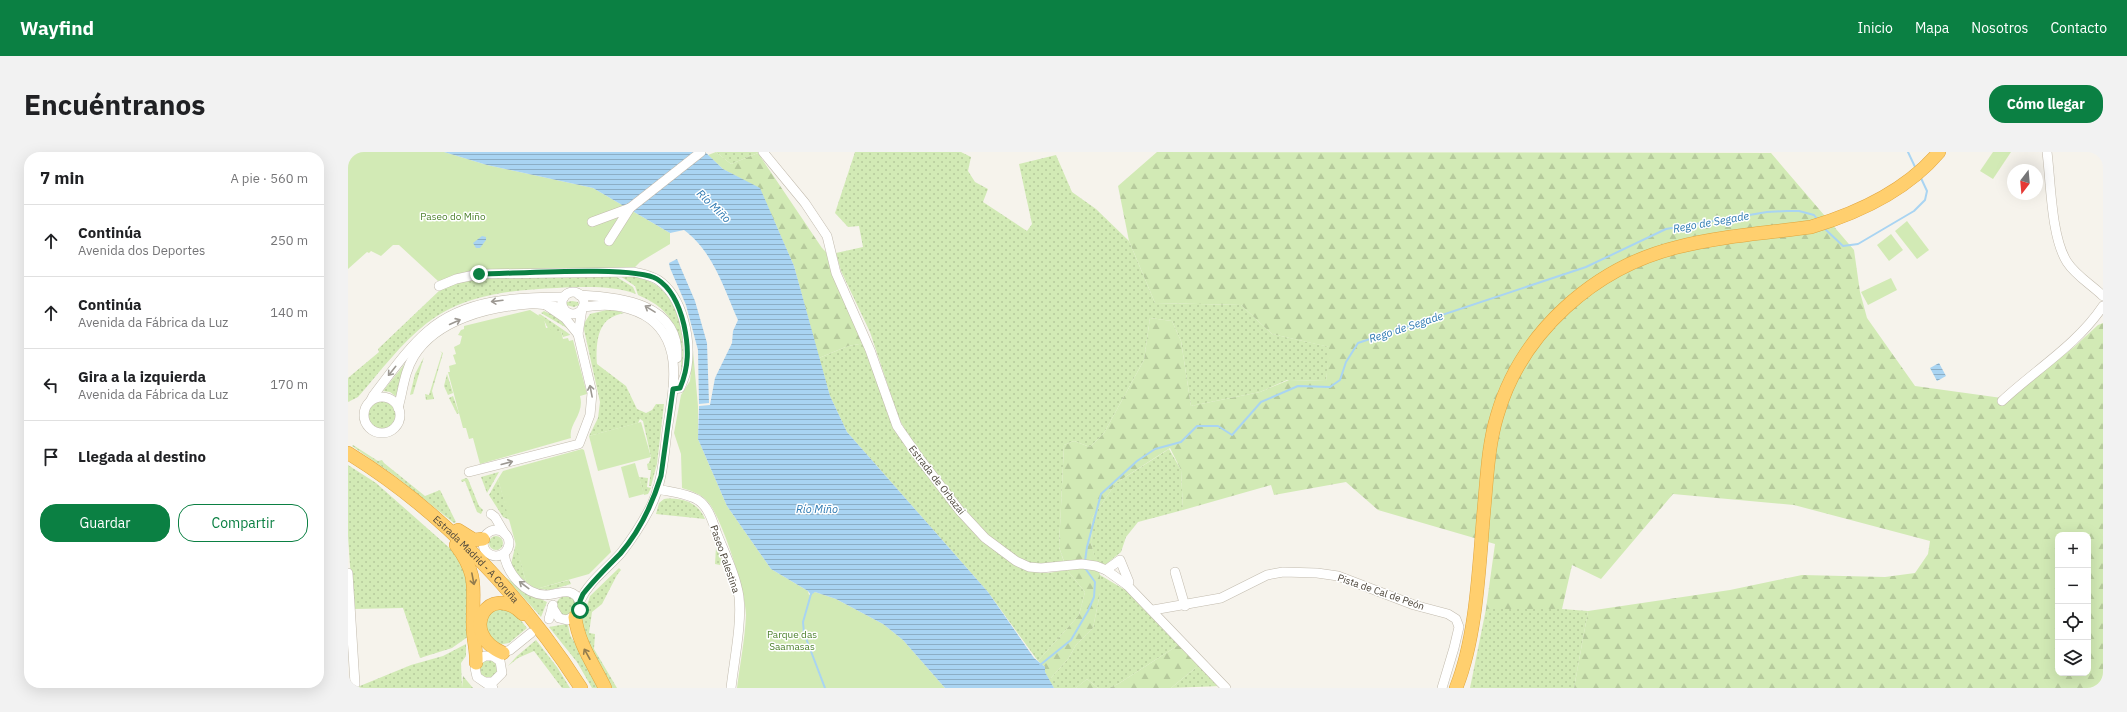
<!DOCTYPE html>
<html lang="es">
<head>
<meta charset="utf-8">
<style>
  :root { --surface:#fff; --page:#f2f2f2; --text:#202124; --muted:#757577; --line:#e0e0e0; --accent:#0b8043 }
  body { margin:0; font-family:"IBM Plex Sans",sans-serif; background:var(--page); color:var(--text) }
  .controls { position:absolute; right:12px; bottom:12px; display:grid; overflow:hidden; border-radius:8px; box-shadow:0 4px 16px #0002 }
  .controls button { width:36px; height:36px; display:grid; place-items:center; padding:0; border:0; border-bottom:1px solid var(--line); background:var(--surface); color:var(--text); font:20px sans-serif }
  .compass { position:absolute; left:1659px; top:12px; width:36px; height:36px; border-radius:50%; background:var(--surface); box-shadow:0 4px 16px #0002; rotate:196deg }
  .stop { position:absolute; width:12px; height:12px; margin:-9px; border:3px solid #0b8043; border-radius:50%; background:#fff }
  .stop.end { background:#0b8043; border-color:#fff; box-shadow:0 1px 4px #0008 }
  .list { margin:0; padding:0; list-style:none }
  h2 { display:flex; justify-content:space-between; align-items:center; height:52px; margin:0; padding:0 16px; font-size:17px }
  h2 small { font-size:13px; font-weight:400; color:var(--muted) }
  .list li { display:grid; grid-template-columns:26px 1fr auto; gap:12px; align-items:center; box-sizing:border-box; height:72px; padding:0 16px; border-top:1px solid var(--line) }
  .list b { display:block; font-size:15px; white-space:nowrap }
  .list p { margin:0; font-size:13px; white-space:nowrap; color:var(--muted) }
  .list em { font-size:13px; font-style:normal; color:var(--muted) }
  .actions { display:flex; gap:8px; padding:12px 16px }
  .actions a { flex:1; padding:9px 0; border:1px solid var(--accent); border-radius:16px; text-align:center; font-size:14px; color:var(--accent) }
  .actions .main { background:var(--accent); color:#fff }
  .icon { flex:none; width:22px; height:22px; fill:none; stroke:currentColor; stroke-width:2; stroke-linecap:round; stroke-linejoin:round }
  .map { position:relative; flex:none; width:1755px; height:536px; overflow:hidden; border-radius:16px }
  header { display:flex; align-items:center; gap:24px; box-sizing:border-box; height:56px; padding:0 20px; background:var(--accent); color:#fff }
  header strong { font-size:19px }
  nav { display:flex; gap:22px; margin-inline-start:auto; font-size:14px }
  .intro { display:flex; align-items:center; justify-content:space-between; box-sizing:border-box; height:96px; padding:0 24px }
  h1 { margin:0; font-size:28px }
  .button { padding:10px 18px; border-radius:16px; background:var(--accent); color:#fff; font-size:14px; font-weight:700 }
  main { display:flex; gap:24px; padding:0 24px }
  aside { flex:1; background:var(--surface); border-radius:16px; box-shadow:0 4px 16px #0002 }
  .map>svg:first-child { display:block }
  .grass { fill:url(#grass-dots) }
  .forest { fill:url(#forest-firs); fill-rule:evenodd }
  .park { fill:#d2eab5 }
  .water { fill:url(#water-rules) }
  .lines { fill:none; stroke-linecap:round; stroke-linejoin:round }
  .stream { stroke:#a9d4f2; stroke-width:2 }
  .minor-casing { stroke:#c2bbae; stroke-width:10 }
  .highway-casing { stroke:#e0a43c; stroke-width:14 }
  .minor { stroke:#fff; stroke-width:9 }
  .highway { stroke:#ffcf6e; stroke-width:13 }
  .oneway { stroke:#9c9892 }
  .oneway2 { stroke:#937c4e }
  .route { stroke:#0b8043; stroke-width:5 }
  .labels { text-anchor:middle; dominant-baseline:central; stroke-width:3; stroke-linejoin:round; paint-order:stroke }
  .park-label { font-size:10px; fill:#4a7f2a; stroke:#fff }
  .street-label { font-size:10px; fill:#4b4439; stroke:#fff }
  .water-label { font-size:11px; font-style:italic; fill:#2e7ab2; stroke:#fff }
</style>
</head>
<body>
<header>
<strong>Wayfind</strong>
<nav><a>Inicio</a><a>Mapa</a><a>Nosotros</a><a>Contacto</a></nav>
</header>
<div class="intro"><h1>Encuéntranos</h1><a class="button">Cómo llegar</a></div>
<main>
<aside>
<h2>7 min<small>A pie · 560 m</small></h2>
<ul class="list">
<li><svg class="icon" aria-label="ahead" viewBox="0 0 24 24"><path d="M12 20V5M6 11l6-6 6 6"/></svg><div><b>Continúa</b><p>Avenida dos Deportes</p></div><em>250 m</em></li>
<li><svg class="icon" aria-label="ahead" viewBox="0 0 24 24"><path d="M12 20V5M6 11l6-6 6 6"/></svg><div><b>Continúa</b><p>Avenida da Fábrica da Luz</p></div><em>140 m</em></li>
<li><svg class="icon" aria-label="left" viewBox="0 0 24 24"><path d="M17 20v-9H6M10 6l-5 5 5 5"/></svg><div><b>Gira a la izquierda</b><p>Avenida da Fábrica da Luz</p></div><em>170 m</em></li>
<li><svg class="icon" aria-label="arrive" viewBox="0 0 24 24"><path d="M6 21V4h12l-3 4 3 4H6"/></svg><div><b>Llegada al destino</b></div></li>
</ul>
<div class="actions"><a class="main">Guardar</a><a>Compartir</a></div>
</aside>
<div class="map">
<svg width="1755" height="536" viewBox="0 0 1755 536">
  <defs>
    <pattern id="grass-dots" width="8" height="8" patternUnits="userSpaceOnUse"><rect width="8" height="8" fill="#d2eab5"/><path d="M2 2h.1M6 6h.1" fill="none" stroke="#b6ca9c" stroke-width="1.8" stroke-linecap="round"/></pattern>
    <pattern id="forest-firs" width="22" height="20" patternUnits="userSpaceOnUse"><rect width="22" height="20" fill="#d2eab5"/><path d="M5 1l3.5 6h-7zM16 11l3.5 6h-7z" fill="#b6ca9c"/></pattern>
    <pattern id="water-rules" width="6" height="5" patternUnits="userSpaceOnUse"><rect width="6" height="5" fill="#a9d4f2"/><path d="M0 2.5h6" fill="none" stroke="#8caec5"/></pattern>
  </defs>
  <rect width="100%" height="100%" fill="#f6f3ec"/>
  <g class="grass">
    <polygon points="368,0 410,0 410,1 383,12"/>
    <polygon points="507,0 613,0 623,5 620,19 627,30 640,37 635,50 679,79 684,72 671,12 708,3 724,40 748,57 781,89 807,151 893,153 924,182 982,195 978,229 939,228 912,240 843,254 833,189 824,169 802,166 796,208 756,281 742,295 726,289 716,293 711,395 716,410 690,413 676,410 639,383 608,348 570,300 551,267 522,180 493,119 488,101 515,95 511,74 500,75 487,61"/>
    <path d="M267 124 285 135 288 142C264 133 234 135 209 136 163 138 116 142 79 171 53 191 32 220 10 245L0 250V226L31 200 30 197 93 137 111 130 132 126Z"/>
    <path d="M272 124C329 122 339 177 334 223L333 222C335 184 327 158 290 143L287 134Z"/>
    <polygon points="224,149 230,150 231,153 226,155 218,153 219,150"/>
    <path d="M263 157 276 161C271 162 265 164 261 167 248 176 248 199 249 212L278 234 289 257 298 261 304 258 308 252H316L309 312 303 334H301L303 318H300L299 312 301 311 303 305 295 269 292 267 290 271 241 284 250 266 252 250 235 173 242 162Z"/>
    <polygon points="196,159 215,168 224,179 193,161"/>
    <path d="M192 162 220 181 222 183 215 185 213 179 204 182C198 175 198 168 190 163Z"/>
    <polygon points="517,191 540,257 623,376 679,418 700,421 719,418 737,440 731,463 690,509 640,440 499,280 482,244 471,206 500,194"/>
    <polygon points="92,199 95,201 84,239 86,247 78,248 77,242 81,243 94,201"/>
    <polygon points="76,205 65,242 62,243 67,222"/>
    <polygon points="59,209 50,246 42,240 35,239"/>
    <polygon points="99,222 105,241 100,243 96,234"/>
    <polygon points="105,244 111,261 109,262 101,246"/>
    <circle cx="34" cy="263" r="14"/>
    <polygon points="5,293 30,309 34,308 36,311 77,344 92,338 108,370 106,371 47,324 4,294"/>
    <polygon points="821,297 833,318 835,358 790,370 778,385 773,400 756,414 748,411 743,391 744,366 768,331"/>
    <polygon points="0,313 28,331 113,406 120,422 121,484 104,496 72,506 55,456 5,457 0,384"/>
    <polygon points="151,320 139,341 133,325"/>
    <polygon points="291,325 300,326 299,335 303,336 300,342 296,343"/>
    <polygon points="118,326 120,327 131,354 135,358 133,362 129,360 117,329 114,330 113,328"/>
    <polygon points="150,327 162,368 155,365 141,343"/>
    <path d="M316 347C333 345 350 350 357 367L308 362 311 351Z"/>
    <circle cx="148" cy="391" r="7"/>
    <polygon points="168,391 178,430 169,422 163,412"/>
    <polygon points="368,395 373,407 372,413 367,412"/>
    <polygon points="271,416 273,418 269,423 254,452 244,460 241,481 247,482 246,497 269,536 262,536 234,485 234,469 242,444"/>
    <polygon points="752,423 779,439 832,492 770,532 761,536 750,536 739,527 728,536 706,536 701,528 720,507 728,493 745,476 752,441"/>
    <polygon points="157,425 184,443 199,450 193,465"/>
    <polygon points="221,428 223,432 202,438 188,437"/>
    <circle cx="218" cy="454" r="10"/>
    <polygon points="155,454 171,466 179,476 161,491 149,493 139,482 138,463"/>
    <polygon points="1138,457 1214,457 1240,459 1226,536 1122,536"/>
    <polygon points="218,472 220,473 222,483 254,536 244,536 229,510 201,475"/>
    <polygon points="188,488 209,515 222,536 214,536 186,499 170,506 160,514 169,504"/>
    <polygon points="118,492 118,504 113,511 114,536 7,536 63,513 95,504"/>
    <polygon points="138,507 147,509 150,519 145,527 133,525 129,515"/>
    <polygon points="851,513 872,534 823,536"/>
  </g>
  <g class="forest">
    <polygon points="368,0 383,12 410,1 474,96 481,103 517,191 500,194 471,206 446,114 412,37 375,17 360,3"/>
    <path d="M809 0 1423 1 1506 98 1512 140 1519 166 1567 234 1661 247 1726 195 1750 173 1755 171V536H1226L1240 459 1382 438 1454 423 1537 425 1567 421 1580 402 1582 389 1446 353 1325 342 1253 427 1224 413 1214 457H1138L1147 392 1030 358 998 330 926 343 923 333 835 358 833 318 822 296 768 331 744 366 743 391 752 423V441L745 476 728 493 720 507 701 528 697 520V515L690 509 731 463 737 440 719 418 711 395 716 293 726 289 742 295 756 281 796 208 802 166 824 169 833 189 843 254 912 240 941 228 978 229 981 195 924 182 893 153 807 151 781 89 770 34ZM1710 383H1740V521H1710Z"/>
    <polygon points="832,492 851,513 823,536 761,536 770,532"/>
    <polygon points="115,524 125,536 114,536"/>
    <polygon points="739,527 750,536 728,536 729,535"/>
  </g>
  <g class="park">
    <polygon points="0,0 96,0 139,13 245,36 322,81 322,92 292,110 287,115 101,126 90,129 51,93 45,93 33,104 23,99 21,101 19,100 0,117"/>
    <polygon points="1645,0 1663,0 1645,27 1632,19"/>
    <polygon points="1559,69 1581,98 1569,107 1547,79"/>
    <polygon points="1543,82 1555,98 1541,109 1529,93"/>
    <polygon points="1543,126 1549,138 1520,153 1513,140"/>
    <path d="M182 158 196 167 198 176 202 175 204 181 213 179 215 187 220 186 221 189 225 188 239 242 232 244C237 262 220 272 223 286L132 312 125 286 121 287 118 276H115L100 220H102L101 214 108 212 105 203 108 202 106 195 112 192 114 184 110 183 113 178 116 177V174Z"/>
    <path d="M345 199 350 254V287L379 354 423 417 460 439 461 443 467 440 488 447 535 472 555 488 597 536H389C392 512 397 487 398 463 398 441 374 366 360 350 353 342 344 339 334 336L333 302 326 281 333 243 342 229Z"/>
    <polygon points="293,270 303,305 250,319 241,284"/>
    <polygon points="234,297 236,298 263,400 241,422 188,437 178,430 150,327 155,319"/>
    <polygon points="287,311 296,342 281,346 273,315"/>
  </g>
  <g class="water">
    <path d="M96 0H357L375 17 412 36 446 114 482 244 499 280 640 440 686 506 697 515V520L706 536H597L555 488 535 472 488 447 467 440 463 443 460 439 423 417 379 354 350 287 351 254 362 253 367 226 384 191 385 179 390 168C376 137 365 99 336 78L322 81 245 36 139 13Z"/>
    <polygon points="134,84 138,85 138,88 132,96 128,96 125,91"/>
    <polygon points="329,107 347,149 359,191 361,251 351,252 350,198 338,153 322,116 321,111"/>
    <polygon points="1591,211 1598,224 1589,229 1582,216"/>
  </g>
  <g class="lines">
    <g class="stream">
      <polyline points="1560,0 1568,17"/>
      <polyline points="1476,76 1495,94 1510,92 1566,59 1577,48 1579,39 1572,24"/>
      <polyline points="737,409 739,395 753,342 789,309 807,297 833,290 849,274 870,274 884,283 913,250 950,234 982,235 992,228 998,210 1010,191 1238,115 1318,77 1419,60 1439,59 1451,59 1466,63 1470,68"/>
      <polyline points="463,442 455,470 456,481 477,536"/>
      <polyline points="692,513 723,488 740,459 746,445 747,430 737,416"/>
    </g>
    <g class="minor-casing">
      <g id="minor">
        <polyline points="415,0 457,51 479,84 488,121 522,198 549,274 572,307 612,359 637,386 668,409 681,415 693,416 734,412 748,414 758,418 779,433 878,536"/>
        <path d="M1699 0C1703 31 1703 85 1719 110 1728 124 1744 133 1755 144"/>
        <polyline points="282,56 353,0"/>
        <polyline points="244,70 282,56 261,89"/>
        <path d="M91 134 108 127 131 122 286 120C294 122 302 123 310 128 335 145 343 187 339 215 338 222 335 229 332 236L325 237"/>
        <circle cx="225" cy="151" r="11"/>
        <path d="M231 143C272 145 332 151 329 206"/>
        <polyline points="230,182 234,157"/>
        <circle cx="34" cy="263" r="18"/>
        <path d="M23 248 25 244C42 222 59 197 80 179 117 147 169 145 216 145"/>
        <path d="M1654 249C1687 218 1729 193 1755 154"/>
        <path d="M50 256C55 239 56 220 66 204 89 167 141 155 181 152 192 151 204 154 215 156"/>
        <polyline points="121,320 231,292 242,263 244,241 230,182 217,166 198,153"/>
        <path d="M309 337C322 340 338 341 350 348 361 355 365 371 369 382 377 402 388 424 391 445 394 471 386 509 383 536"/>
        <polyline points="143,362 147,365 157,382"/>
        <circle cx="148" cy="391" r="13"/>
        <path d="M156 402C159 421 176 442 197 443 205 443 214 439 221 440 232 443 234 453 230 462L219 468 211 466 204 455"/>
        <polyline points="758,418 772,408 781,430 779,433"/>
        <polyline points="827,420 837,454"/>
        <polyline points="0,421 7,532"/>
        <path d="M232 449C241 429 259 417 273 401 284 387 293 373 301 358 314 334 316 305 319 279 325 239 338 187 296 163 275 152 257 152 235 155"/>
        <polyline points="805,458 873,446 919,423 935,420 969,421 990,424 1066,453 1100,462 1108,467 1111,475 1106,496 1094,536"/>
        <polyline points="201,467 205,453"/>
        <polyline points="137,530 145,530 154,521 152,509 145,504"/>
        <polyline points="145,536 129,525 127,516 130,508 137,504 145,504 162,498 183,481"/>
      </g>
    </g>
    <g class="highway-casing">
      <g id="highway">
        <path id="s1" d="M0 301C93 358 174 444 233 536"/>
        <polyline points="110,378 126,388 135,387"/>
        <path d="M108 393C132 425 124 438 125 475 125 487 129 499 128 511"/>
        <path d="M227 465C230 491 246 513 257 536"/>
        <path d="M155 501C109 481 141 428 175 462"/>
        <path d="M1108 536C1129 484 1131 413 1136 357 1139 326 1140 294 1149 264 1173 180 1247 115 1330 95 1373 84 1419 81 1463 75 1510 61 1559 38 1591 0"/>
      </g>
    </g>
    <use href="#minor" class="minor"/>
    <use href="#highway" class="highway"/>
  </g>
  <defs><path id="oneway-shaft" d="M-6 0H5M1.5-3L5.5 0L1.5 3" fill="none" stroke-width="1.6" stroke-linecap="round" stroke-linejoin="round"/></defs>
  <g class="oneway">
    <use href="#oneway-shaft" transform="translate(149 149) rotate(173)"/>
    <use href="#oneway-shaft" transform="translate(302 157) rotate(-148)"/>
    <use href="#oneway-shaft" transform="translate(107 170) rotate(-24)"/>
    <use href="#oneway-shaft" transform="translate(44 219) rotate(129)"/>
    <use href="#oneway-shaft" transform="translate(243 239) rotate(-101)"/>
    <use href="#oneway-shaft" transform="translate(159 311) rotate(-15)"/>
    <use href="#oneway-shaft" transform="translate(176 433) rotate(-143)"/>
  </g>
  <g class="oneway2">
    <use href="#oneway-shaft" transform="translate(125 427) rotate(79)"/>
    <use href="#oneway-shaft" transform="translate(239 502) rotate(-119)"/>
  </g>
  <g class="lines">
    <path class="route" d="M131 122C164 122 287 113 309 127 325 137 332 156 336 173 341 196 341 215 332 236L325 237 313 324C304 353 292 379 272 402 259 415 246 428 235 442L232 449V458"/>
  </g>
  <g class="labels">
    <g class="park-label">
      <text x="105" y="64">Paseo do Miño</text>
      <text x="444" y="482">Parque das<tspan x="444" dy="12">Saamasas</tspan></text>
    </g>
    <g class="street-label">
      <text transform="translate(589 328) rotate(52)">Estrada de Orbazai</text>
      <text stroke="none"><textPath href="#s1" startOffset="167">Estrada Madrid - A Coruña</textPath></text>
      <text transform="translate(377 407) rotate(71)">Paseo Palestina</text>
      <text transform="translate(1033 440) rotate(19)">Pista de Cal de Peón</text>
    </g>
    <g class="water-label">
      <text transform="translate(366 54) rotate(44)">Río Miño</text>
      <text transform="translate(1363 70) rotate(-10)">Rego de Segade</text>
      <text transform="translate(1058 175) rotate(-18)">Rego de Segade</text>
      <text x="469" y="357">Río Miño</text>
    </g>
  </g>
</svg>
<div class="controls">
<button>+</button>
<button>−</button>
<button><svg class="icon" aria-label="locate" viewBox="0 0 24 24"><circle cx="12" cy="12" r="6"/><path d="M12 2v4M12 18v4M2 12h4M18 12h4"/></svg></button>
<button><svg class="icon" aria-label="layers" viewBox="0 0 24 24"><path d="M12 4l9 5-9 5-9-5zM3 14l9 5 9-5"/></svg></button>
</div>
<svg class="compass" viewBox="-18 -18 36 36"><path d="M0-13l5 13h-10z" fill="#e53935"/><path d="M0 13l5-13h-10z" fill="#757577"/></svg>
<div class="stop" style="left:232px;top:458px"></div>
<div class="stop end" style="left:131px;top:122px"></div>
</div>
</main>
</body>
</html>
